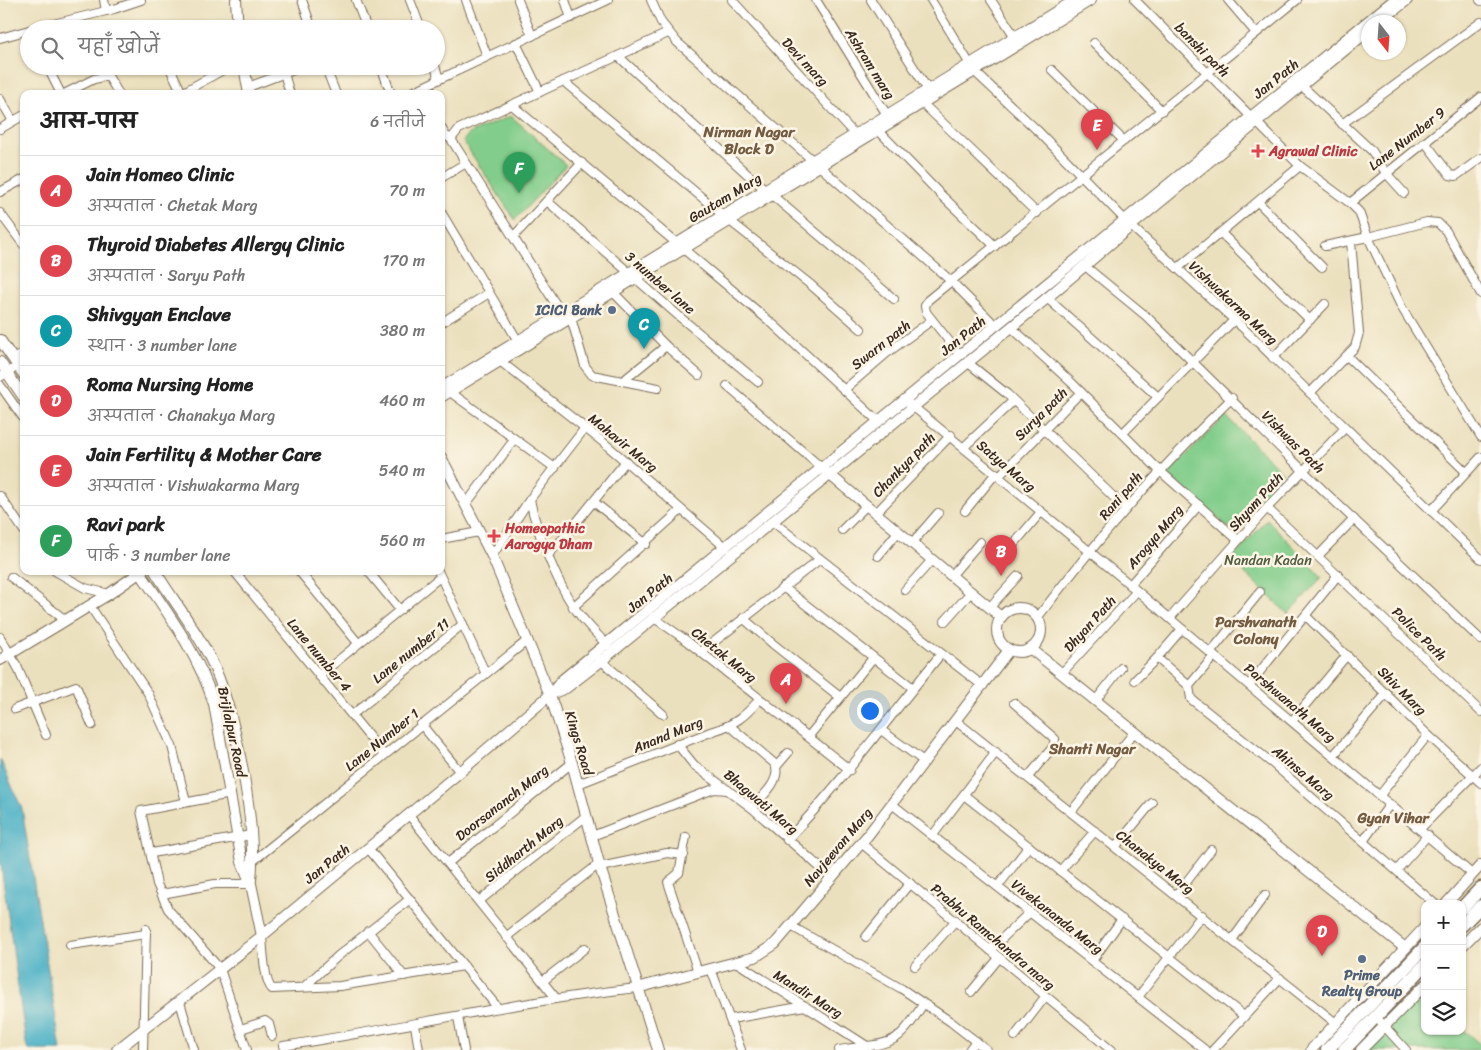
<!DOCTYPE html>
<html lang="hi">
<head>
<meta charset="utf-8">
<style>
  :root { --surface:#fff; --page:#f2f2f2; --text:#222; --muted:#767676; --line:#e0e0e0; --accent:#d93025 }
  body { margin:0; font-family:Sriracha,"Playpen Sans Deva",sans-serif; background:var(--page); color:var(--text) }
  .controls { position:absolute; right:15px; bottom:15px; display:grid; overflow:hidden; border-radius:10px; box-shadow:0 1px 4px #0004 }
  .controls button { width:45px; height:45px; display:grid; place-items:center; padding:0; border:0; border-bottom:1px solid var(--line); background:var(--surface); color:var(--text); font:25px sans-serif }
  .compass { position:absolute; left:1361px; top:15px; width:45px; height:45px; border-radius:50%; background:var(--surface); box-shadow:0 1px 4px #0004; rotate:163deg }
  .you { position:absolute; left:869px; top:710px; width:18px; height:18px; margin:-12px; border:4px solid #fff; border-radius:50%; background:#1a73e8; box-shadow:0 0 0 8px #1a73e833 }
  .badge { display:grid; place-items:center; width:32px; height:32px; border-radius:50%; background:var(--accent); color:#fff; font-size:16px; font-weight:700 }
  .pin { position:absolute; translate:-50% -41px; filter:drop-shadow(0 1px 2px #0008) }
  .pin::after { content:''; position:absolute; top:26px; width:18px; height:15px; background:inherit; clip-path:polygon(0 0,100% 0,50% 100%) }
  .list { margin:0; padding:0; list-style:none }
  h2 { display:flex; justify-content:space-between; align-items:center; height:65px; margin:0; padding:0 20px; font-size:21px }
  h2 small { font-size:16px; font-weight:400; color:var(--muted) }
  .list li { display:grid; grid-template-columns:32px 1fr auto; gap:15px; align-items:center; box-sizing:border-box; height:70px; padding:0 20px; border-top:1px solid var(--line) }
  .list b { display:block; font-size:19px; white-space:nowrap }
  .list p { margin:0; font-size:16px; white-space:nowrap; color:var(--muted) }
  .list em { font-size:16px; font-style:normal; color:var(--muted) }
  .icon { flex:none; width:28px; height:28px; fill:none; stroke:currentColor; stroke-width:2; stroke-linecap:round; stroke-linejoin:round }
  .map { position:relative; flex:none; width:1481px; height:1050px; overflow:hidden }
  .search { position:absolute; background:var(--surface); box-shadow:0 1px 4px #0004; left:20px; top:20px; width:425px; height:55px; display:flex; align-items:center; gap:12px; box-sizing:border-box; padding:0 18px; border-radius:28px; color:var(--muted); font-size:19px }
  .panel { position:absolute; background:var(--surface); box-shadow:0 1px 4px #0004; left:20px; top:90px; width:425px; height:485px; border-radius:10px }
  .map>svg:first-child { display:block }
  .green { fill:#82cd8b; stroke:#5e7c54 }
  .water { fill:#48b0c6; stroke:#426d72 }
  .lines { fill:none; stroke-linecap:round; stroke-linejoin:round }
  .minor-casing { stroke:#796a56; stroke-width:10 }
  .tertiary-casing { stroke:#796a56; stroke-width:12 }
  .trunk-casing { stroke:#796a56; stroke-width:15 }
  .minor { stroke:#fff; stroke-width:8 }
  .tertiary { stroke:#fff; stroke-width:10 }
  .trunk { stroke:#fff; stroke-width:12 }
  .health-dot { fill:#e0444e; stroke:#fcf5e5; stroke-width:2 }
  .service-dot { fill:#5c6f8a; stroke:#fcf5e5; stroke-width:2 }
  .labels { text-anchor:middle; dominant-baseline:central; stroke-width:5; stroke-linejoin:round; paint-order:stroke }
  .street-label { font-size:14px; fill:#3b2a1e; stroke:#fcf5e5 }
  .health-label { font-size:14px; font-weight:bold; fill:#be3a42; stroke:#fcf5e5; text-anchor:start }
  .service-label { font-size:14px; font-weight:bold; fill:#4e5e75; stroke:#fcf5e5; text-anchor:end }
  .park-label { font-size:14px; fill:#505b3f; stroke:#fcf5e5 }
  .neighbourhood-label { font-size:15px; font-weight:bold; fill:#745c43; stroke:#fcf5e5 }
</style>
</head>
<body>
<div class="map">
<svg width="1481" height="1050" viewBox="0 0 1481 1050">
  <rect width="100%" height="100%" fill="#fcf5e5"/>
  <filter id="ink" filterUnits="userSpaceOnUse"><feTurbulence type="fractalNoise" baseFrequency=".02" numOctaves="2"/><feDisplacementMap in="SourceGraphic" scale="10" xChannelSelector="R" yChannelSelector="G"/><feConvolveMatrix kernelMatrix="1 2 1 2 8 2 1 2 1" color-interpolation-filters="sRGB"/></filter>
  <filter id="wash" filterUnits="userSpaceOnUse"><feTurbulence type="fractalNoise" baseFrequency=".0096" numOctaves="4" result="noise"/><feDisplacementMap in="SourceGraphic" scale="20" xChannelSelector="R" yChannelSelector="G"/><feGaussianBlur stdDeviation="1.12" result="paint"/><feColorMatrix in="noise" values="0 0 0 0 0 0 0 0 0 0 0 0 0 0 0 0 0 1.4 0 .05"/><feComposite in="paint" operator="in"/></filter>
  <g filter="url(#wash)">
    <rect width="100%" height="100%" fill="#ebe0bd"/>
    <g class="green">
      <polygon points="511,116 566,165 515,220 463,141 470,133"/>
      <polygon points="1226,416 1283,473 1230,529 1167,474"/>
      <polygon points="1267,519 1322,577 1288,614 1231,560"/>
      <polygon points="1421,995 1425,998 1425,1031 1462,1031 1462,1029 1481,1045 1481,1050 1364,1050"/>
    </g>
    <polygon class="water" points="0,759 22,809 61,1050 28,1050 26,1043 0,858"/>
  </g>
  <g filter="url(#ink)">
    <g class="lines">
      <g class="minor-casing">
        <g id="minor">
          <polyline points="104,0 106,11"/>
          <polyline points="302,0 312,29"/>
          <polyline points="356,0 367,29"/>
          <polyline points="410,0 421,29"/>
          <polyline points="466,0 487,56"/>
          <polyline points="518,0 532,36"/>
          <polyline points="565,0 571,18"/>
          <polyline points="651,0 661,22 677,42 951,281 996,326"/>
          <polyline points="732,0 858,138"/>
          <polyline points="816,0 887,115"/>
          <polyline points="871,0 928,90"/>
          <polyline points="931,0 974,71 1039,132 1131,226 1242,327 1481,559"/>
          <polyline points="991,0 1017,40"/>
          <polyline points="1135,0 1300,166 1350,203 1359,212 1368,237 1427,222 1438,223 1446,231 1481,294"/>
          <polyline points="1228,0 1256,33"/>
          <polyline points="1480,0 1481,1"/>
          <polyline points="33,29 114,9 141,0"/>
          <polyline points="0,38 29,30"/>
          <polyline points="516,43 540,92"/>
          <polyline points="1094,43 1162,111"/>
          <polyline points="618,56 746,173 894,299"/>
          <polyline points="101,66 105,77"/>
          <polyline points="169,66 182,93"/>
          <polyline points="325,66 336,94"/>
          <polyline points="381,66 391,94"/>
          <polyline points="435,66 439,79"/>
          <polyline points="49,70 61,94"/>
          <polyline points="1052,70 1124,141"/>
          <polyline points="284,73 290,94"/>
          <polyline points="563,81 730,221 811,285 861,329"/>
          <polyline points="1302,86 1372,151 1386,173 1404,193"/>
          <polyline points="248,87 304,66"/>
          <polyline points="64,94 94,79 108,76 119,94"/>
          <polyline points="180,94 230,66"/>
          <polyline points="408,94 608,0"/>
          <polyline points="0,99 13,121"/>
          <polyline points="919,100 1037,213"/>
          <polyline points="512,105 774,325 879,422"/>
          <polyline points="1342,124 1481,22"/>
          <polyline points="441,127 445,135 451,139"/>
          <polyline points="0,129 24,115"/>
          <polyline points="879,131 941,195 995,246"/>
          <polyline points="1425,142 1450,175 1456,176 1481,158"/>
          <polyline points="441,178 466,163"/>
          <polyline points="0,192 24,179"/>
          <polyline points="547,201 681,318 758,382"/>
          <polyline points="1258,202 1322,267"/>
          <polyline points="1350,203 1481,97"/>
          <polyline points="441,212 518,341"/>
          <polyline points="0,213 23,244"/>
          <polyline points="1221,233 1310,320"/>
          <polyline points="514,236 582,163"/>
          <polyline points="1325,246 1368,237 1402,308 1481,437"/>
          <polyline points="1085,266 1146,316 1325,492 1481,640"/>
          <polyline points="1178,268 1300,166"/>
          <polyline points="613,292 666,346 699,375"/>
          <polyline points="1047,298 1158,397"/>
          <polyline points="562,314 451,139 459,129 668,33"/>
          <polyline points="571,318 585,366 592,375 658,388"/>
          <polyline points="441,323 489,293"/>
          <polyline points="1011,327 1073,384 1160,471 1238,540"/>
          <polyline points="960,355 926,312 925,306 928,300 1297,0"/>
          <polyline points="1347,356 1466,472"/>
          <polyline points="1273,358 1325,304"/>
          <polyline points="13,359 24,353"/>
          <polyline points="500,361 603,442 726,548"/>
          <polyline points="967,362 1007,394 1126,509"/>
          <polyline points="0,377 18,366"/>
          <polyline points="623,381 666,346"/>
          <polyline points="0,385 24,419"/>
          <polyline points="727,386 823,469"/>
          <polyline points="845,389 887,353 932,320"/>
          <polyline points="450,392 555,468"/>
          <polyline points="1310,393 1355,347 1359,333 1351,242"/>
          <polyline points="905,400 1122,578 1472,874"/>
          <polyline points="1123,433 1234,320"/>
          <polyline points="964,447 1013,401"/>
          <polyline points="999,476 1081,392"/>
          <polyline points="0,496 24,531"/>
          <path d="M530 499C535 528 557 583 574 607 583 621 596 633 607 645"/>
          <polyline points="594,502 646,544"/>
          <polyline points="466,504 514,440"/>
          <polyline points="1267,508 1481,712"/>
          <polyline points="965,511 996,473"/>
          <polyline points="1431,511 1481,457"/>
          <polyline points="876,513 951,435"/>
          <polyline points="772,521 983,686"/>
          <polyline points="842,530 867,505"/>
          <polyline points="441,539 479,532"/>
          <polyline points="912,543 938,513"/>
          <polyline points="548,555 568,533 626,461"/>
          <polyline points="492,556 530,499 585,428"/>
          <polyline points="878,556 898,532"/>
          <polyline points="1318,556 1354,519"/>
          <polyline points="1003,557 1041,512"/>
          <polyline points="55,571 85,588 109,594"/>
          <polyline points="234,571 384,755"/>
          <polyline points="299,571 358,643"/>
          <polyline points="368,571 400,610"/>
          <polyline points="438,571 485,672"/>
          <polyline points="951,576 980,542"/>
          <polyline points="11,577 65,620"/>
          <polyline points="1130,585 1199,505"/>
          <polyline points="783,587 913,688"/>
          <polyline points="905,590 932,560"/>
          <polyline points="90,606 148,693 172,746 186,802"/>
          <polyline points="573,607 681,510"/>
          <polyline points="990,607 1018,576"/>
          <polyline points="1306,616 1428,735 1481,783"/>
          <polyline points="653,617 683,638 850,770"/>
          <path d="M1038 617C1097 539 1162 466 1232 398"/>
          <polyline points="743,618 773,644 840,697"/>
          <polyline points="1170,618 1267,508 1345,428"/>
          <polyline points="945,621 971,592"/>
          <polyline points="1182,629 1157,658 1189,686"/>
          <polyline points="0,637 17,666 46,735"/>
          <polyline points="701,652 820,559"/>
          <polyline points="1210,653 1260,592"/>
          <polyline points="1214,656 1189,686 1191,699 1272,763 1435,904"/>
          <polyline points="598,658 663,714"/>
          <polyline points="1062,673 1137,591"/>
          <polyline points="319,676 440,577"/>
          <polyline points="1135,680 1157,658"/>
          <polyline points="1249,685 1338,575"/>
          <polyline points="1096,700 1121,668"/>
          <polyline points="1014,703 1055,739 1053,747 1028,777"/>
          <polyline points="15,709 76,686 92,725"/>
          <polyline points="352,715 463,624"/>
          <polyline points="956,721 1337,1024"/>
          <polyline points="1292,721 1347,655"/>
          <polyline points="421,724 460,772"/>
          <path d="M730 726 775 764C782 781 762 796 752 808"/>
          <polyline points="881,730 925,762"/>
          <polyline points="808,737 873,658"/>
          <polyline points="677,744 694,765 752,808 831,877"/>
          <polyline points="1333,756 1387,693"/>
          <polyline points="776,767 788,753"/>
          <path d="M578 784 713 731C735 725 745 716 760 699"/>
          <polyline points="231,794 141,811 157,884 168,909 220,969 247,1050"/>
          <polyline points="964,795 1244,1016"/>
          <polyline points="1380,795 1428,735"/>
          <polyline points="892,804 1205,1050"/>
          <polyline points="1071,812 1135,731"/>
          <polyline points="409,815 555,997"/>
          <polyline points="1420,829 1481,767"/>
          <polyline points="933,835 996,752"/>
          <polyline points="592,836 714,789 728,790"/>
          <polyline points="686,837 679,873 668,882 698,972"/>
          <path d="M787 840C843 781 890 716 941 654"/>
          <polyline points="1364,840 1390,804"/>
          <polyline points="861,843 1111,1050"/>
          <polyline points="1116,846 1152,803"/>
          <polyline points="368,848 498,1008"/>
          <polyline points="152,853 251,835"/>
          <polyline points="253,861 528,640"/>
          <polyline points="448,863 572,763"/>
          <polyline points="600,867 667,853 684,855"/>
          <polyline points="1397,870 1428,835"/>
          <polyline points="1060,871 1095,831"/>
          <polyline points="998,886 1029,846"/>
          <polyline points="162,894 215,884 251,884"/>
          <polyline points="1177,894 1211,850"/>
          <polyline points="479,901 586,816"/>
          <polyline points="791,926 902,989 951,1022 987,1050"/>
          <polyline points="368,931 404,976"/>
          <path d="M262 936C263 948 264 982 272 989L340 986 464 966"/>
          <polyline points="506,937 599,864"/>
          <polyline points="866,937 910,883"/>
          <polyline points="1232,940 1265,895"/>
          <polyline points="70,945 146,934"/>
          <polyline points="990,950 1030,912"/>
          <polyline points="1092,961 1122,919"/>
          <polyline points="736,962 867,1046"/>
          <polyline points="915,966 956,920"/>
          <polyline points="711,969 741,1050"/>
          <polyline points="543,981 585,948"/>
          <polyline points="305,986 338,956 410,899"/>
          <polyline points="971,992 999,958"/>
          <polyline points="1138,997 1202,915"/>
          <polyline points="180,1002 194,1050"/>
          <polyline points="458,1017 464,1050"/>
          <polyline points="1376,1017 1406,1050"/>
          <polyline points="731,1019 805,1006"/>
          <polyline points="415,1025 419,1050"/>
          <polyline points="241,1029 265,1021 269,1024 272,1036"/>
          <polyline points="1015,1036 1045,997"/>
          <path d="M283 1046C402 1028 518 1001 637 988"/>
          <polyline points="143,1050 146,929"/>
          <path d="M839 1050C889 1042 896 1050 923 1004"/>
          <polyline points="969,1050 976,1041"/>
          <polyline points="1213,1050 1280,978"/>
        </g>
      </g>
      <g class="tertiary-casing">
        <g id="tertiary">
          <polyline points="236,0 238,29"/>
          <polyline points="1379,22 1407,0"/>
          <polyline points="244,66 249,94"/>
          <polyline points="0,340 24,375"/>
          <polyline points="0,362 24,398"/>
          <polyline points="441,388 1075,0"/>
          <polyline points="441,397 1091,0"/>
          <polyline points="441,457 492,556 550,695 572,763 600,867 658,1050"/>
          <polyline points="824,470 1001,617"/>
          <path d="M139 571C168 613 199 655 214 704L242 862 251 884 262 936"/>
          <path d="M155 571C173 600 195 628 210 658 235 708 257 824 251 880"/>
          <circle cx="1019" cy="630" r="22"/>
          <polyline points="1031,649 1405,948"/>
          <polyline points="0,660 109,594 142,571"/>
          <polyline points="553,693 566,688 601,661 1047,298 1131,226 1368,31"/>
          <polyline points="1446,904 1481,865"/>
          <polyline points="1462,946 1481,927"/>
          <polyline points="637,988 755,957 775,944 868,835 1009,650"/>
          <polyline points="117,1050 262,936 460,772 550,695 562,680 1394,0"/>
          <polyline points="1311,1050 1425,927"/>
          <polyline points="1361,1050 1425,985"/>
        </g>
      </g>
      <g class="trunk-casing">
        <g id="trunk">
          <polyline points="1462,908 1481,888"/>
          <polyline points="1462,925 1481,906"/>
          <polyline points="1327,1050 1425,947"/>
          <polyline points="1344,1050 1425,965"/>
        </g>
      </g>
      <use href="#minor" class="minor"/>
      <use href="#tertiary" class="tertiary"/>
      <use href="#trunk" class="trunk"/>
    </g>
  </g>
  <g class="health-dot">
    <path d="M1255.5 143.5h5v5h5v5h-5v5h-5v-5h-5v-5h5z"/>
    <path d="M491.5 528.5h5v5h5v5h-5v5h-5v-5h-5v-5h5z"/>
  </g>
  <g class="service-dot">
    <circle cx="612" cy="310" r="5"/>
    <circle cx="1362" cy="959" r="5"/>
  </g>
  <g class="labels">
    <g class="street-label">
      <text transform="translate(1202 50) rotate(45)">banshi path</text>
      <text transform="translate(805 62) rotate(47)">Devi marg</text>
      <text transform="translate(870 64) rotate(58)">Ashram marg</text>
      <text transform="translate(1276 79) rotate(-39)">Jan Path</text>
      <text transform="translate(1407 139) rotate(-38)">Lane Number 9</text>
      <text transform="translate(725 198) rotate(-31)">Gautam Marg</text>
      <text transform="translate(660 283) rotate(41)">3 number lane</text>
      <text transform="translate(1233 303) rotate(43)">Vishwakarma Marg</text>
      <text transform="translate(963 336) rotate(-39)">Jan Path</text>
      <text transform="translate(881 345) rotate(-38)">Swarn path</text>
      <text transform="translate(1041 414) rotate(-45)">Surya path</text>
      <text transform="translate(1293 442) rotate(45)">Vishwas Path</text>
      <text transform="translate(623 443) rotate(39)">Mahavir Marg</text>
      <text transform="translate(904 465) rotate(-46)">Chankya path</text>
      <text transform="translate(1006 466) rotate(40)">Satya Marg</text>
      <text transform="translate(1121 496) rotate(-49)">Rani path</text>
      <text transform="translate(1256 502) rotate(-48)">Shyam Path</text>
      <text transform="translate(1155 537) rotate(-50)">Arogya Marg</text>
      <text transform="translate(650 593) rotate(-39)">Jan Path</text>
      <text transform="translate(1090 624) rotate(-48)">Dhyan Path</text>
      <text transform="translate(1419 634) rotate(45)">Police Path</text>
      <text transform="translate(411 651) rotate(-39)">Lane number 11</text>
      <text transform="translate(319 655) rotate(50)">Lane number 4</text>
      <text transform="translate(724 655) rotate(39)">Chetak Marg</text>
      <text transform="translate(1402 691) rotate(45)">Shiv Marg</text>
      <text transform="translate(1290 703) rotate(40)">Parshwanath Marg</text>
      <text transform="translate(232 732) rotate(78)">Brijlalpur Road</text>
      <text transform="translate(668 735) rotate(-22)">Anand Marg</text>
      <text transform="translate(382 740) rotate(-39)">Lane Number 1</text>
      <text transform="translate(579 743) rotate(73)">Kings Road</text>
      <text transform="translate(1303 773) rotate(40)">Ahinsa Marg</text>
      <text transform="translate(761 802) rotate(40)">Bhagwati Marg</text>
      <text transform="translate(502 803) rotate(-38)">Doorsananch Marg</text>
      <text transform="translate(838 847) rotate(-50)">Navjeevan Marg</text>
      <text transform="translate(524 849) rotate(-39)">Siddharth Marg</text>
      <text transform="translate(1155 862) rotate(38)">Chanakya Marg</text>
      <text transform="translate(327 864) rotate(-39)">Jan Path</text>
      <text transform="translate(1057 917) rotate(38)">Vivekananda Marg</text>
      <text transform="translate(993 937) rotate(40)">Prabhu Ramchandra marg</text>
      <text transform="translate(808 994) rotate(32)">Mandir Marg</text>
    </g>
    <g class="health-label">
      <text x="1269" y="151">Agrawal Clinic</text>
      <text x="505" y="528">Homeopathic<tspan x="505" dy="16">Aarogya Dham</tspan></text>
    </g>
    <g class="service-label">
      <text x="602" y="310">ICICI Bank</text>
      <text x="1362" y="975" text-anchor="middle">Prime<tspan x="1362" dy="16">Realty Group</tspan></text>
    </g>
    <g class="park-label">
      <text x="1268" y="560">Nandan Kadan</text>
    </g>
    <g class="neighbourhood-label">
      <text x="749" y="132">Nirman Nagar<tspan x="749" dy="17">Block D</tspan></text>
      <text x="1256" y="622">Parshvanath<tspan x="1256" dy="17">Colony</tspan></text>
      <text x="1092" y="749">Shanti Nagar</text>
      <text x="1393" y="818">Gyan Vihar</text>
    </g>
  </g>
</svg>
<div class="controls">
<button>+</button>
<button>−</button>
<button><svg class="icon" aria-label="layers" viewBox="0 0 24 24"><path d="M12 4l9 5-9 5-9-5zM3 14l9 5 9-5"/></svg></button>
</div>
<svg class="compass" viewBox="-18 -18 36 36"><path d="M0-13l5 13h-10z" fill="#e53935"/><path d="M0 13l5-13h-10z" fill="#767676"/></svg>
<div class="you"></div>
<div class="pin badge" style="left:786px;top:704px;background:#e0444e">A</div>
<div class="pin badge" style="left:1001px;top:576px;background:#e0444e">B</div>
<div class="pin badge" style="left:644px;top:349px;background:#0f9aa8">C</div>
<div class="pin badge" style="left:1322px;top:956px;background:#e0444e">D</div>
<div class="pin badge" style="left:1097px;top:150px;background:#e0444e">E</div>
<div class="pin badge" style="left:519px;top:193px;background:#2e9e5b">F</div>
<div class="search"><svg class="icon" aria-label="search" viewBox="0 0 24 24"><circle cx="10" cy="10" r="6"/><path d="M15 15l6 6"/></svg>यहाँ खोजें</div>
<section class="panel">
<h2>आस-पास<small>6 नतीजे</small></h2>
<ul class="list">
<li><span class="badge" style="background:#e0444e">A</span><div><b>Jain Homeo Clinic</b><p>अस्पताल · Chetak Marg</p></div><em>70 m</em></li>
<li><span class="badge" style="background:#e0444e">B</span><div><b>Thyroid Diabetes Allergy Clinic</b><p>अस्पताल · Saryu Path</p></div><em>170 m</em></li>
<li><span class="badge" style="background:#0f9aa8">C</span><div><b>Shivgyan Enclave</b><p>स्थान · 3 number lane</p></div><em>380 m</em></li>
<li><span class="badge" style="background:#e0444e">D</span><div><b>Roma Nursing Home</b><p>अस्पताल · Chanakya Marg</p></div><em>460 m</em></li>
<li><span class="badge" style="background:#e0444e">E</span><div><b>Jain Fertility &amp; Mother Care</b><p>अस्पताल · Vishwakarma Marg</p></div><em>540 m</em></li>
<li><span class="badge" style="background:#2e9e5b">F</span><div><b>Ravi park</b><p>पार्क · 3 number lane</p></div><em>560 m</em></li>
</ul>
</section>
</div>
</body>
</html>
